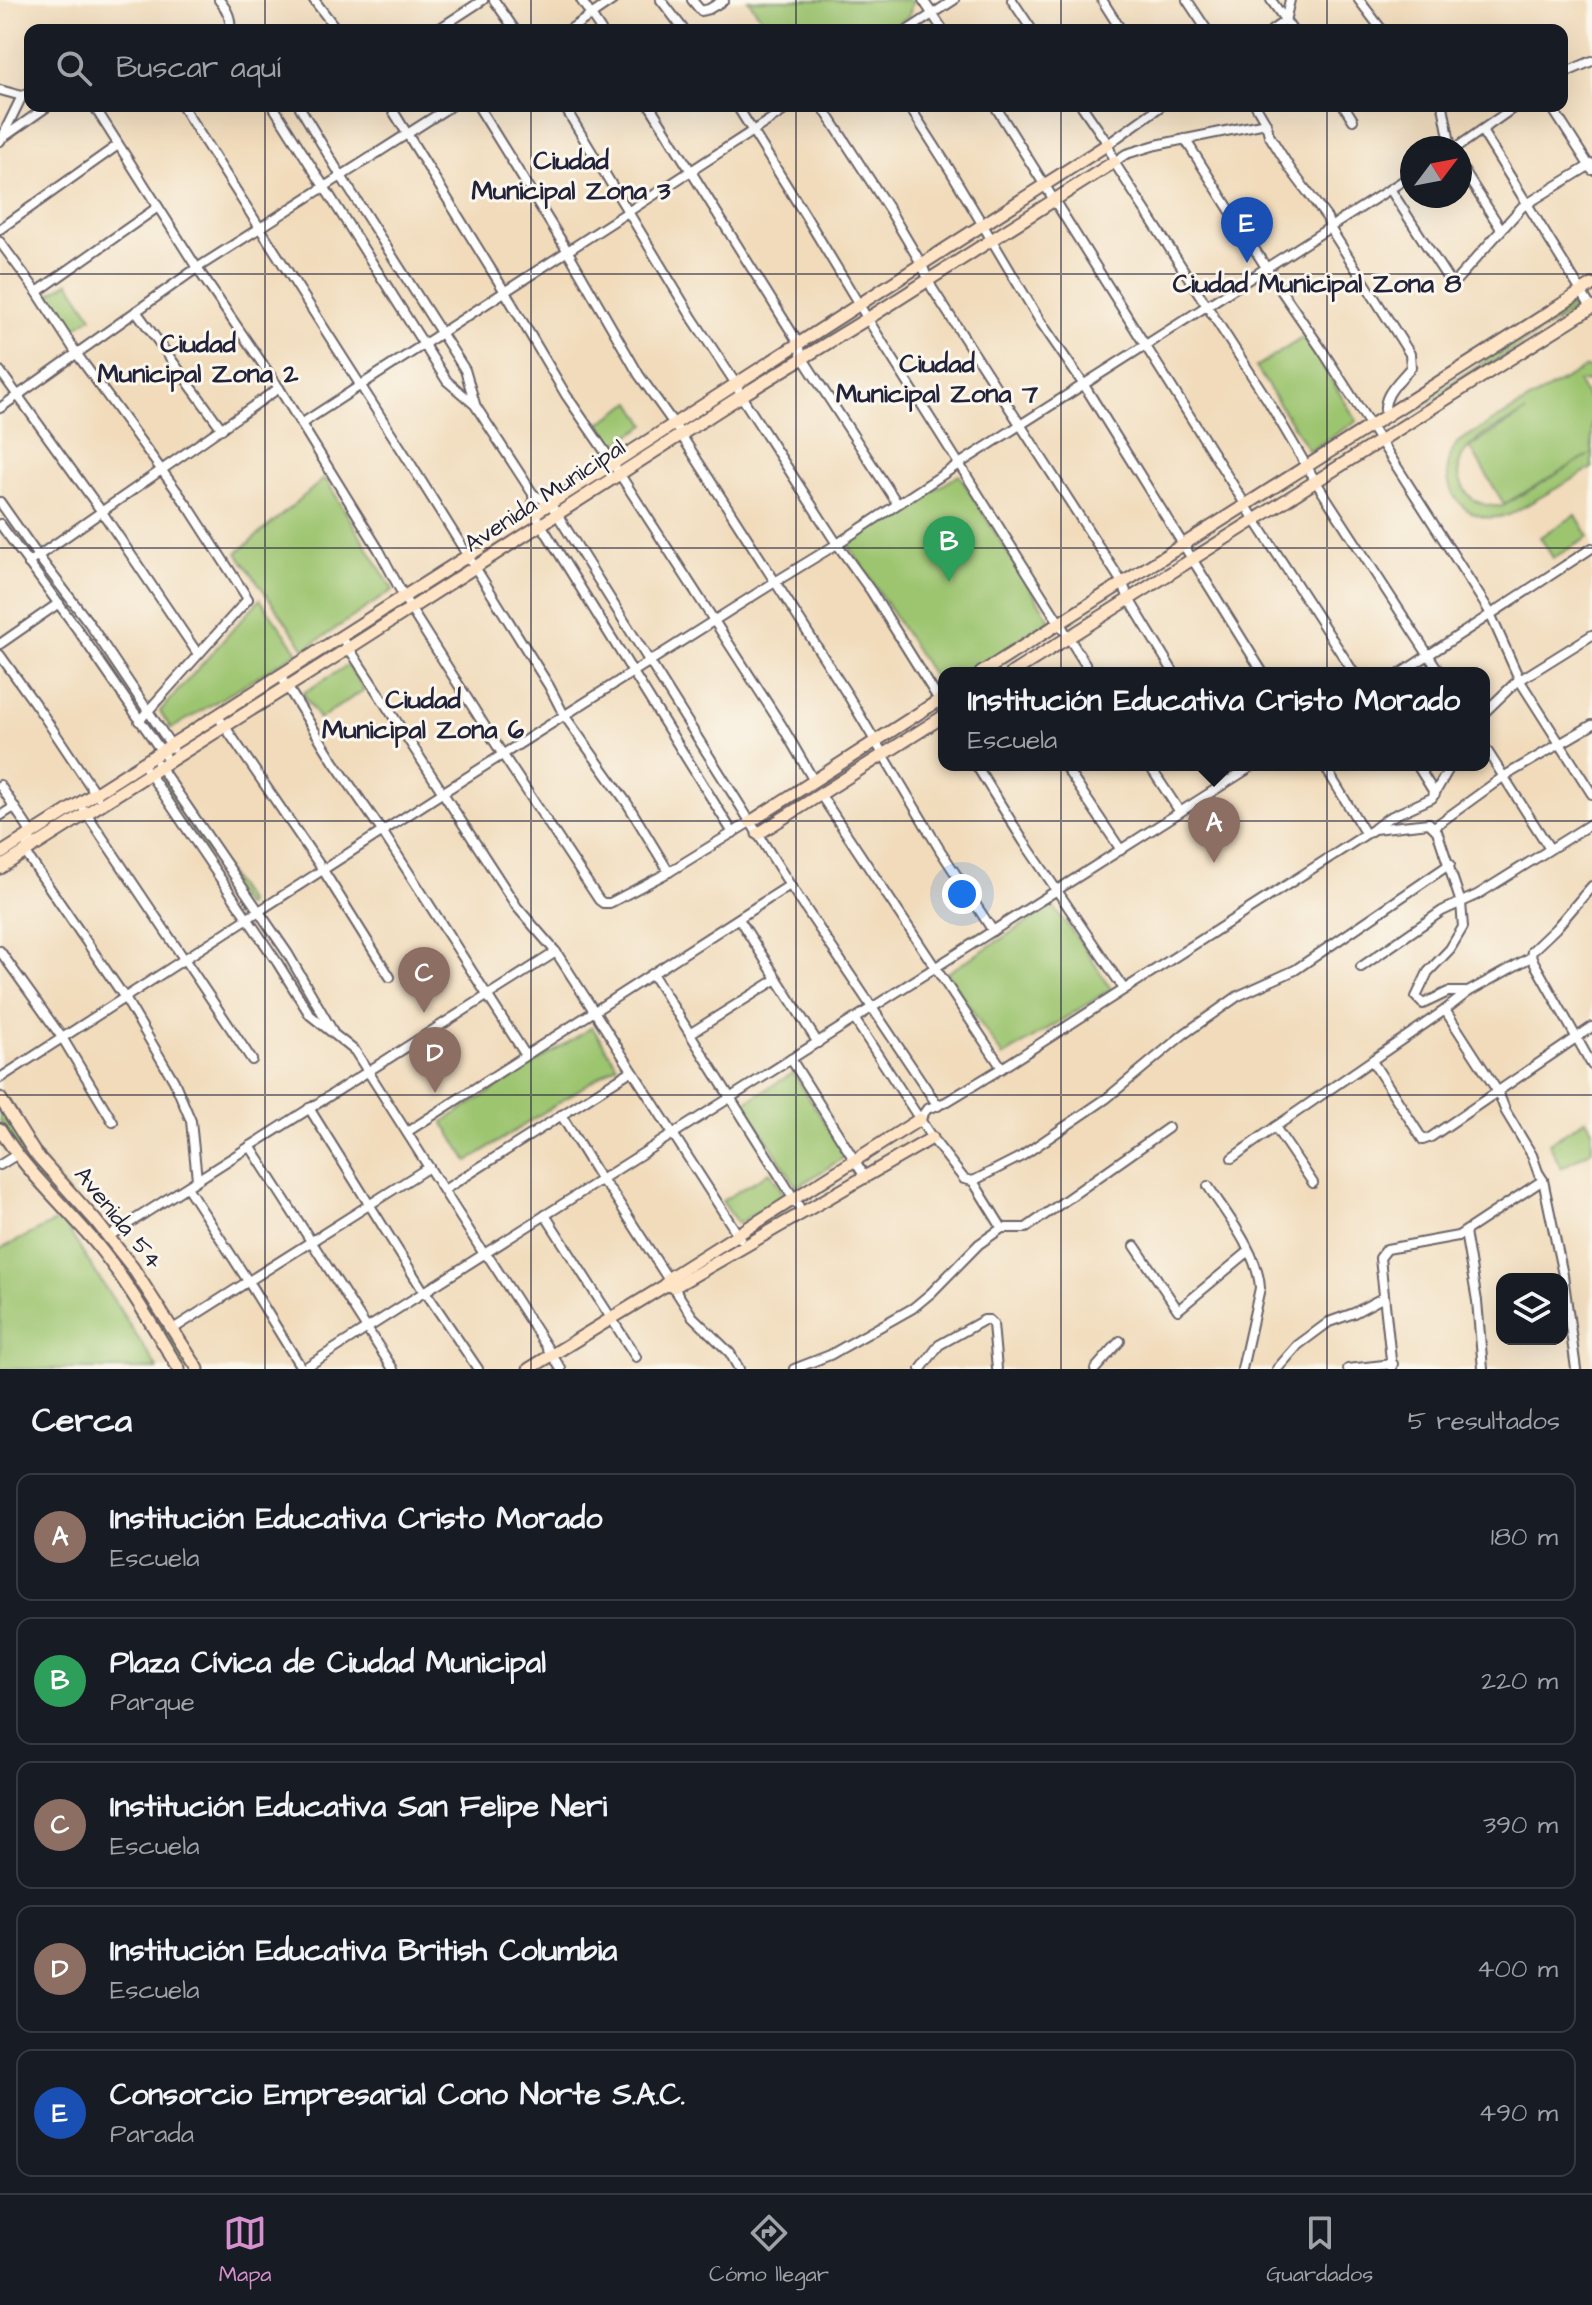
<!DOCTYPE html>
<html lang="es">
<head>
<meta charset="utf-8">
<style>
  :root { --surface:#171b24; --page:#20242c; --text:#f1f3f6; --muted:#9ea1a6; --line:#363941; --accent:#d690ce }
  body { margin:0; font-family:"Architects Daughter",sans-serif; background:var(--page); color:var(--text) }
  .controls { position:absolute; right:24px; bottom:24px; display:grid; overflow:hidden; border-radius:16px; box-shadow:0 8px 32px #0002 }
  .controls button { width:72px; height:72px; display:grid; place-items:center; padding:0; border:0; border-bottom:2px solid var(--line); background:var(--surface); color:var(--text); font:40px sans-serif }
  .compass { position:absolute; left:1400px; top:136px; width:72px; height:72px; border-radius:50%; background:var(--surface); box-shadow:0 8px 32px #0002; rotate:58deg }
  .you { position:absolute; left:962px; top:894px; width:28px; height:28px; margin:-20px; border:6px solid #fff; border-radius:50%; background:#1a73e8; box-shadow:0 0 0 12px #1a73e833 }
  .badge { display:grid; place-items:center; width:52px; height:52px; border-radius:50%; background:var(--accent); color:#fff; font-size:26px; font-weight:700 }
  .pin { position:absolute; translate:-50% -66px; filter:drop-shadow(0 2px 4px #0008) }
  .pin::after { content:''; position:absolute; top:42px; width:28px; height:24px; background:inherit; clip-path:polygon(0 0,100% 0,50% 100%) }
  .popup { position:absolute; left:938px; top:667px; width:552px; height:104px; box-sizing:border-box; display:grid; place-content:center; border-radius:16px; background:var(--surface); filter:drop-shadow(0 2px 6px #0005); font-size:26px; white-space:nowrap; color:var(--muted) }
  .popup b { font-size:30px; color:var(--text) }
  .popup::after { content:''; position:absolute; left:50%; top:100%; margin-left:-16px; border:16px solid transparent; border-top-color:var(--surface) }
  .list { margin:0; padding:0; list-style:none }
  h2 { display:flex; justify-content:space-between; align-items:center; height:104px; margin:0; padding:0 32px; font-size:34px }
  h2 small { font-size:26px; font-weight:400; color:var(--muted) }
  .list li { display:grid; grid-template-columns:52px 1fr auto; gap:24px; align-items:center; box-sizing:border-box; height:128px; margin:0 16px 16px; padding:0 16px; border:2px solid var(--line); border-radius:16px }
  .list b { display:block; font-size:30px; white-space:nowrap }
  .list p { margin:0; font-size:26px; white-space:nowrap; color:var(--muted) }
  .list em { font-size:26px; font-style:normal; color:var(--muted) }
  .icon { flex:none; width:44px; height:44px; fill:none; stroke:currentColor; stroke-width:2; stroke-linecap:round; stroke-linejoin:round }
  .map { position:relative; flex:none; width:1592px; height:1369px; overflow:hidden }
  .search { position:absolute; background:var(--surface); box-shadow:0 8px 32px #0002; left:24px; right:24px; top:24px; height:88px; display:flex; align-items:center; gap:20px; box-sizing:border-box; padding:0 28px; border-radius:16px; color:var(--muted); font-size:30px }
  .sheet { height:824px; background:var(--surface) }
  nav { display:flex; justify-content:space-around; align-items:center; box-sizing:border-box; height:112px; border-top:2px solid var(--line); background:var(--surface); font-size:22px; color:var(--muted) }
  nav a { display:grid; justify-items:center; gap:4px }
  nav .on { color:var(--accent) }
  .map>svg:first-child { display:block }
  .green { fill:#9dc570; stroke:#607456; stroke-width:2; fill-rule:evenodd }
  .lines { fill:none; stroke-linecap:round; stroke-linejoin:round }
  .street-casing { stroke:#6a6368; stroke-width:12 }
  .secondary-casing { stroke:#6a6368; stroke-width:15 }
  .street { stroke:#fff; stroke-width:8 }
  .secondary { stroke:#ffe4c6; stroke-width:11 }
  .grid { fill:none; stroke:#22223b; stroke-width:2; stroke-opacity:0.55 }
  .labels { text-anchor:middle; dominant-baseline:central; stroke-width:6; stroke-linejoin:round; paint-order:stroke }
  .street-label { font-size:24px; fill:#22223b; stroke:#fbf7ec }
  .neighbourhood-label { font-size:26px; font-weight:bold; fill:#22223b; stroke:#fbf7ec }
</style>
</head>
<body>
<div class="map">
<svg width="1592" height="1369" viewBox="0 0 1592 1369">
  <rect width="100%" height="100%" fill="#fbf7ec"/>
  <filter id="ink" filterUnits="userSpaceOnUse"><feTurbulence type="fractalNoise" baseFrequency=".0125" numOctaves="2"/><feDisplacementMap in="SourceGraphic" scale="16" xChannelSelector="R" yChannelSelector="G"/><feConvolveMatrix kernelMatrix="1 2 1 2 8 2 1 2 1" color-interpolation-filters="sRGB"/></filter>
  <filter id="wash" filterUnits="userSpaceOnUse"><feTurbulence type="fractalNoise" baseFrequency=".006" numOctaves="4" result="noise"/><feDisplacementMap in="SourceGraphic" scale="32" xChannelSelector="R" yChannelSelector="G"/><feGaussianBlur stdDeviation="1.8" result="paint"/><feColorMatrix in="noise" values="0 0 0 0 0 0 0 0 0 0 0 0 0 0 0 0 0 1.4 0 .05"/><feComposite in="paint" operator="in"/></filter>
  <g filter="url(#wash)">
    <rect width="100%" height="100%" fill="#f1dbbb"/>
    <g class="green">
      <polygon points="748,0 913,0 909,16 888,30 771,30"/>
      <polygon points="69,282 92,317 72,330 49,295"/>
      <polygon points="1575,304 1576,309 1407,417 1404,416 1404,412"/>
      <polygon points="1304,337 1357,421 1309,451 1256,367"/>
      <path d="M1586 367 1592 369V381L1578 382 1592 406V468L1509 515C1500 517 1492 519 1484 517 1449 509 1437 469 1458 442ZM1526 412 1470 447 1504 504 1589 455 1503 506C1488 507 1473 503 1465 490 1439 448 1498 429 1526 412Z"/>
      <polygon points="632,402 646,425 614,445 600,423"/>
      <polygon points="959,475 1050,620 966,673 944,673 944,687 941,689 848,544"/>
      <polygon points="325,478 393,590 305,649 237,553"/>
      <polygon points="1576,515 1589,537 1553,558 1540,537"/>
      <polygon points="260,599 298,652 171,729 160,711"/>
      <polygon points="348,665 364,690 319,719 303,693"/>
      <polygon points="162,779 165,781 248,903 247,906 243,905 160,782"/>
      <polygon points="1053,906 1083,946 1111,989 1003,1057 947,973"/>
      <polygon points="592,1027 617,1065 468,1161 443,1122"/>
      <polygon points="793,1073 846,1156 797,1187 744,1103"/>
      <polygon points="0,1107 130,1272 192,1369 185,1369 126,1275 32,1167 17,1147 0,1120"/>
      <polygon points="1586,1119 1592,1129 1592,1150 1561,1168 1549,1143"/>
      <polygon points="770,1172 784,1194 738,1224 722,1201"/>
      <polygon points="61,1219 158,1369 0,1369 0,1249"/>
    </g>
  </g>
  <g filter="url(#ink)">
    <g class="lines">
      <g class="street-casing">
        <g id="street">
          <path d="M219 0C227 9 232 18 230 30"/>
          <polyline points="314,0 337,30"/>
          <polyline points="494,0 515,30"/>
          <polyline points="581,0 601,30"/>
          <polyline points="661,0 684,30"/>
          <polyline points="692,0 701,11 709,9 724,0"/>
          <polyline points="923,0 943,30"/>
          <polyline points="1012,0 1032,30"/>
          <polyline points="1102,0 1121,30"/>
          <polyline points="1187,0 1207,30"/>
          <polyline points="1271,0 1292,30"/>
          <polyline points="1359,0 1382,30"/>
          <polyline points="437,30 483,0"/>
          <polyline points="569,30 613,0"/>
          <polyline points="908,30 954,0"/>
          <polyline points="1272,30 1285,21 1290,0"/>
          <polyline points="1562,74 1592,61"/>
          <polyline points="0,90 22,96"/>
          <polyline points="94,106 197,268 279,388 379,550 410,608 503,755 599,900 603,903 610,903 669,872 750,822"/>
          <polyline points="182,106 407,458 549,686 564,715 627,803 669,872"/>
          <polyline points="273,106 447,381 475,405 533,494 550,503 790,885 938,1106"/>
          <polyline points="299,106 341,176 465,370 475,404"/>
          <polyline points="390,106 505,292 566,395 606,453 782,726 814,781"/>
          <polyline points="478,106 567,250 639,375 674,424 849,697 940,850 993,931"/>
          <polyline points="564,106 693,319 736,384 741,396 837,544 871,591 939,700 944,711"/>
          <polyline points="650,106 799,344 802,357 897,503"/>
          <polyline points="737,106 805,215 872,326 1091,673"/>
          <polyline points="822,106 890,211 922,265 932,288 1123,584 1129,599 1174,673"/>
          <polyline points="909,106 950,170 1040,321 1084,385 1263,673"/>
          <polyline points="995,106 1255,520 1354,673"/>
          <polyline points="1082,106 1108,144 1114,162 1267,399 1316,482 1440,673"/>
          <path d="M1256 106 1266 123 1269 135 1291 170 1327 218 1330 228 1410 354 1411 367C1399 382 1380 396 1386 417"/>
          <polyline points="1344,106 1353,120"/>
          <polyline points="1443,106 1451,148"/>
          <polyline points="1551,106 1592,170"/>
          <polyline points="1482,131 1592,309"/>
          <polyline points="1,139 48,106"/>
          <polyline points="1185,139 1274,280 1322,350 1488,609 1520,681 1592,794"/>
          <polyline points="0,141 22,96 30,92"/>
          <polyline points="1108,144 1161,106"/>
          <polyline points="1456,148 1516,106"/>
          <polyline points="1114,162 1126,154 1156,145 1266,123"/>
          <polyline points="1460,165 1501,229"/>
          <polyline points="1390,189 1452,285 1522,207 1592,164"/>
          <polyline points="0,229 118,145"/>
          <polyline points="0,242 37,292 79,357 190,509 248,599 139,721"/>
          <polyline points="37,292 158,207"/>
          <polyline points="136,311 222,429"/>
          <polyline points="0,371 102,512 198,654"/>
          <polyline points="0,408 197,268 451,106"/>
          <polyline points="301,424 791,106"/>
          <polyline points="533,494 534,513 733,833"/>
          <polyline points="0,502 38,556 89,623 173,748"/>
          <polyline points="0,524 80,633 164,755"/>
          <polyline points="28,563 279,388"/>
          <polyline points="341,636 517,907 556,952 740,1238"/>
          <polyline points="0,644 59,603"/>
          <polyline points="0,655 43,715 97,796"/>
          <polyline points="1401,673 1592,548"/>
          <polyline points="280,675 334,762 382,831 525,1054"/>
          <polyline points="1484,713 1515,683 1592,635"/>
          <polyline points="217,715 323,870 390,977"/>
          <polyline points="1484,746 1550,849"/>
          <polyline points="158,764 288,954 332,1030"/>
          <polyline points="976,765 1024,842 1124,989"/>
          <polyline points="1064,765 1121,850"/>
          <polyline points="1149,765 1180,812"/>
          <polyline points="1324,765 1365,833"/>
          <polyline points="1417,765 1435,794"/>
          <polyline points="147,770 277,962 310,1015 355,1051 484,1254 490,1259 561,1369"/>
          <polyline points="0,785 32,834 25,852 125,998 174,1081 191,1121 197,1179"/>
          <polyline points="820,794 1002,1068"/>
          <polyline points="84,810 252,1060"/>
          <polyline points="0,816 14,807"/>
          <polyline points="1434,827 1503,777 1592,725"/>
          <polyline points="1375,828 1388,818 1432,798 1451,765"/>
          <polyline points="739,919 818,1043"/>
          <polyline points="0,951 63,1039 113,1122"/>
          <polyline points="1531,957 1592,1065"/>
          <polyline points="1361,967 1442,911 1477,895 1592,823"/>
          <polyline points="653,975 803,1213"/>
          <polyline points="1445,1010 1498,1092 1506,1112 1532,1155 1538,1172 1543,1180 1563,1275 1576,1369"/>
          <polyline points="855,1020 932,1138 964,1179 973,1181 1002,1228"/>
          <polyline points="691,1033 777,979"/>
          <polyline points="791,1059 865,1177"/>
          <polyline points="1372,1061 1423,1140 1431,1137 1592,1027"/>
          <polyline points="0,1078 442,793 775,582 837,544 959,464 1412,175"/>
          <polyline points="309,1108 424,1292 429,1297 478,1369"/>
          <polyline points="561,1115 601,1180 612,1192 692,1316 730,1353 739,1369"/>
          <polyline points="920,1119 927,1109 946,1102 1002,1068 1374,829 1429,823 1437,831 1461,903 1463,927 1450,949 1428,972 1416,997 1423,1004 1448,992 1468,992"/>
          <polyline points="1275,1127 1313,1183"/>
          <polyline points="407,1132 790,885"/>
          <polyline points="250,1146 393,1369"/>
          <polyline points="1232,1158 1275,1127 1445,1010 1468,992 1531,957 1532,951 1556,928 1592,886"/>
          <polyline points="0,1165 16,1155"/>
          <polyline points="973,1181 1022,1156 1107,1098 1184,1034 1238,996 1295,970 1450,864"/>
          <path d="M1208 1186C1227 1215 1258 1253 1260 1288L1242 1369"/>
          <polyline points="187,1187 248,1281 302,1369"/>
          <polyline points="444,1190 631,1071"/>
          <polyline points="545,1215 636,1357"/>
          <polyline points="1465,1232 1477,1301 1483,1369"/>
          <polyline points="109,1236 556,952"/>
          <polyline points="1135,1246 1178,1310 1248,1252"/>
          <polyline points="173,1329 429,1167"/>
          <polyline points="303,1369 1254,765"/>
          <polyline points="794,1369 830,1355 913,1308 931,1293 979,1244 1002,1228 1026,1228 1168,1128"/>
          <polyline points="921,1369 939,1345 984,1320 989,1320 993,1324 997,1369"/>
          <polyline points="1095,1369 1120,1341"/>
          <polyline points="1277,1369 1298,1345 1329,1322 1354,1313 1384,1297"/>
          <polyline points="1348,1369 1393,1364"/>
          <polyline points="1392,1369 1380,1258 1387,1249 1458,1236 1543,1180"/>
        </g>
      </g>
      <g class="secondary-casing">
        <g id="secondary">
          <polyline points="981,673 1592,285"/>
          <polyline points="1012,673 1592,307"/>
          <polyline points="750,822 944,697"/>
          <polyline points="758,834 944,716"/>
          <polyline points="0,854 612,464 1108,144"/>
          <polyline points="0,868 349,648 741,396 875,314 1114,162"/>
          <polyline points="0,1098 34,1152 95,1220 133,1268 198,1369"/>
          <path d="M0 1129C28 1175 69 1209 102 1251 131 1288 154 1329 179 1369"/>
          <polyline points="666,1285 669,1278 920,1119"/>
          <polyline points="529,1369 666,1285 674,1287 932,1138"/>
        </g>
      </g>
      <use href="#street" class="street"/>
      <use href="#secondary" class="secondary"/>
    </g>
  </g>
  <path class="grid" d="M265 0V30M531 0V30M796 0V30M1061 0V30M1327 0V30M265 106V1369M531 106V1369M796 106V1369M1061 106V1369M1327 106V1369M0 274H1592M0 548H1592M0 821H1592M0 1095H1592"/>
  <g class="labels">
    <g class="street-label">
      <text transform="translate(545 496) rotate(-33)">Avenida Municipal</text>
      <text transform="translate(118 1218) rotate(51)">Avenida 54</text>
    </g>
    <g class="neighbourhood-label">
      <text x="571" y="161">Ciudad<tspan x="571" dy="30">Municipal Zona 3</tspan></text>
      <text x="1317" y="284">Ciudad Municipal Zona 8</text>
      <text x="198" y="344">Ciudad<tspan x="198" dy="30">Municipal Zona 2</tspan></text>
      <text x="937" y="364">Ciudad<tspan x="937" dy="30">Municipal Zona 7</tspan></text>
      <text x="423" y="700">Ciudad<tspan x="423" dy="30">Municipal Zona 6</tspan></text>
    </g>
  </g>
</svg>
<div class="controls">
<button><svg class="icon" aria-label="layers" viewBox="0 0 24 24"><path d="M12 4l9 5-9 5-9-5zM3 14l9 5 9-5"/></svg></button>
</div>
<svg class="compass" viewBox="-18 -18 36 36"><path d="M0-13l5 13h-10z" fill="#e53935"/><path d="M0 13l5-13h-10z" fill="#9ea1a6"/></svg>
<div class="you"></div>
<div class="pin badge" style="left:1214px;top:863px;background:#8d6e63">A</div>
<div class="popup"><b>Institución Educativa Cristo Morado</b>Escuela</div>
<div class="pin badge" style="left:949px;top:582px;background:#2e9e5b">B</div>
<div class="pin badge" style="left:424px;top:1013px;background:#8d6e63">C</div>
<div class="pin badge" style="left:435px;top:1093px;background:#8d6e63">D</div>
<div class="pin badge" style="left:1247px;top:263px;background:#1a4fb4">E</div>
<div class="search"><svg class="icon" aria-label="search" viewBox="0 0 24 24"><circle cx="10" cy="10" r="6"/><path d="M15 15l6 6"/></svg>Buscar aquí</div>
</div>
<section class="sheet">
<h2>Cerca<small>5 resultados</small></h2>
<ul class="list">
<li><span class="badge" style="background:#8d6e63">A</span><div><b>Institución Educativa Cristo Morado</b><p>Escuela</p></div><em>180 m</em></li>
<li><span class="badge" style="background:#2e9e5b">B</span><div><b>Plaza Cívica de Ciudad Municipal</b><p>Parque</p></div><em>220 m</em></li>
<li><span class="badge" style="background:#8d6e63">C</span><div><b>Institución Educativa San Felipe Neri</b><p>Escuela</p></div><em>390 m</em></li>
<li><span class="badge" style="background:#8d6e63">D</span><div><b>Institución Educativa British Columbia</b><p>Escuela</p></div><em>400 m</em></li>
<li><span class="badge" style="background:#1a4fb4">E</span><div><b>Consorcio Empresarial Cono Norte S.A.C.</b><p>Parada</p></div><em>490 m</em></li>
</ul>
</section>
<nav>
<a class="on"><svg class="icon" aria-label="map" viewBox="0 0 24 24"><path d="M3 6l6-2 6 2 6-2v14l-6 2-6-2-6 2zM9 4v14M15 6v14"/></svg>Mapa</a>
<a><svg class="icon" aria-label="directions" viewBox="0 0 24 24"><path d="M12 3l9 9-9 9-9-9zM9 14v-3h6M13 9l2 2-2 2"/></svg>Cómo llegar</a>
<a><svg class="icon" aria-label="saved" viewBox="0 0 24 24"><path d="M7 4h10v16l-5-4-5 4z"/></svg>Guardados</a>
</nav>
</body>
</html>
